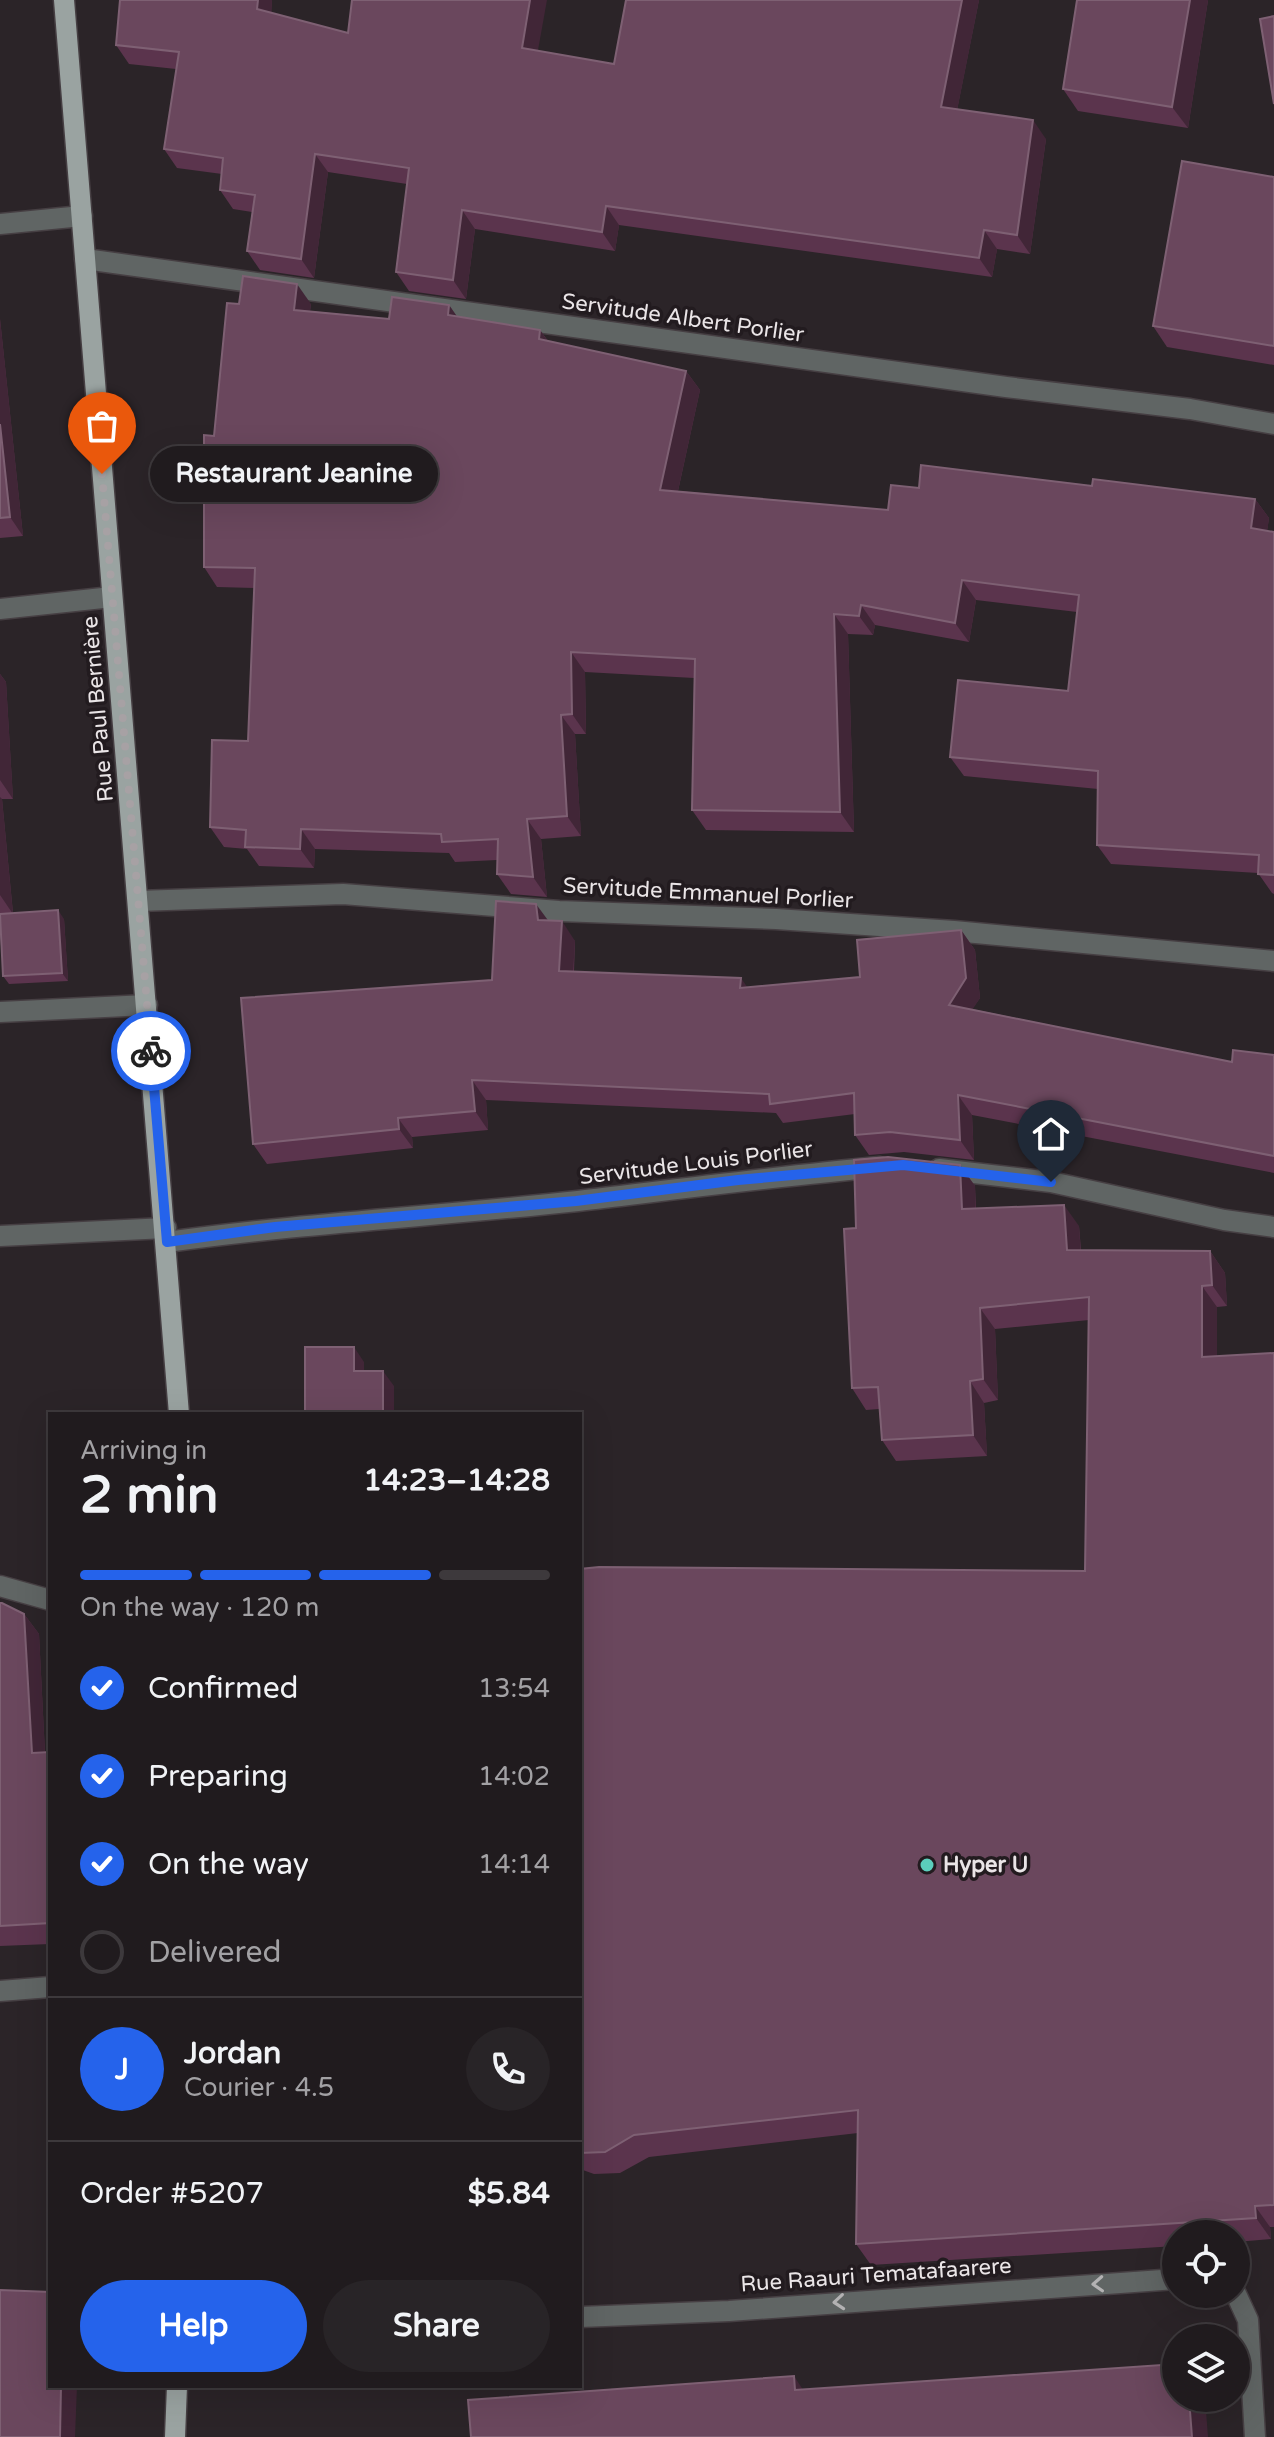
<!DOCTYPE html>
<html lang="en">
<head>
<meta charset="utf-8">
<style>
	:root { --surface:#201b1e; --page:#282427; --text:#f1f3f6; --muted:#a2a1a4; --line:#3d393c; --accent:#2563eb }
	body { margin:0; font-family:"Varela Round",sans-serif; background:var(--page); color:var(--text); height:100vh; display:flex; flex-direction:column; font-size:30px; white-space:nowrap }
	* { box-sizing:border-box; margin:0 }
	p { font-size:26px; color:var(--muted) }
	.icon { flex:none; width:44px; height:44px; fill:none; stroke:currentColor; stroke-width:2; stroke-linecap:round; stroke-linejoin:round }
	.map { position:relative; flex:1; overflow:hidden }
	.drawer { position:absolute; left:48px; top:1412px; width:534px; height:976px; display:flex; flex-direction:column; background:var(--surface); border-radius:0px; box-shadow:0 8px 32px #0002,0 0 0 2px var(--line) }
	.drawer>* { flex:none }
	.tools { position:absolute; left:1162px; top:2220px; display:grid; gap:16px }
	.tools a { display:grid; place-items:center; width:88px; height:88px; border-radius:50%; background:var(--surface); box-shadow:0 8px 32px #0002,0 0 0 2px var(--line); font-size:40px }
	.pin { position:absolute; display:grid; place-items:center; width:68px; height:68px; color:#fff; margin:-82px -34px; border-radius:50% 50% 50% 0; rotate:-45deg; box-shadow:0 0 8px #0007 }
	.pin .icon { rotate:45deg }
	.courier { position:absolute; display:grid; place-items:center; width:80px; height:80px; margin:-40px; border:6px solid #2563eb; border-radius:50%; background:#fff; color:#222; box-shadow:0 2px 10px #0007 }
	.bubble { position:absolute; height:56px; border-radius:28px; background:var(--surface); box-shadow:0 8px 32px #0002,0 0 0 2px var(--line); font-size:26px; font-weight:700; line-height:56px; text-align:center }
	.summary em { font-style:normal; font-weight:700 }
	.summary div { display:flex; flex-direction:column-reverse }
	.summary { display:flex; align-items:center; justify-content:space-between; height:136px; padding:0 32px }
	h1 { font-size:52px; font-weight:700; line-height:60px }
	.bar { display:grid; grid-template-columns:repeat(4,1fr); gap:12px 8px; align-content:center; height:96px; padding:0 32px }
	.bar i { height:10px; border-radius:6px; background:var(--line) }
	.bar .active { background:var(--accent) }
	.bar p { grid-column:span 4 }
	.line { display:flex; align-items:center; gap:20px; padding:0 32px; border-top:2px solid var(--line) }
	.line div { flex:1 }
	.round { display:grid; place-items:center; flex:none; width:84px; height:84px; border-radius:42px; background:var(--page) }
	ol { padding:0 32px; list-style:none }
	li { display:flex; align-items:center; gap:24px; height:88px }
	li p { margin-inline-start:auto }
	li .icon { padding:8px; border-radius:50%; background:var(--accent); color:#fff; stroke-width:4 }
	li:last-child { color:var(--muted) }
	li i { width:44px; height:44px; border:4px solid var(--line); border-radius:50% }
	.button { display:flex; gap:16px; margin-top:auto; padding:16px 32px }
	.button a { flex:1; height:92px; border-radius:48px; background:var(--accent); color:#fff; font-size:32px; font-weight:700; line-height:92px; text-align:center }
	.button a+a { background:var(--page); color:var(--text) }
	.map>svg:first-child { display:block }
</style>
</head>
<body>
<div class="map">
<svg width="1274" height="2437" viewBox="0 0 1274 2437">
	<rect width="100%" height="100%" fill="#2b2428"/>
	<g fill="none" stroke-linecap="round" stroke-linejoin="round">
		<g stroke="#463f43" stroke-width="23">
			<g id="minor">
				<path d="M0,224L82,216"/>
				<path d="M85,259L1006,387L1190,409L1274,424"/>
				<path d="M0,609L112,597"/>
				<path d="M138,901L343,894L559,911L776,919L954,931L1274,961"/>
				<path d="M0,1012L147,1005"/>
				<path d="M939,1169L1051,1182L1224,1220L1274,1227"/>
				<path d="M0,1236L166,1228"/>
				<path d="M167,1242C304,1223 441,1216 578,1201C679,1189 779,1176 880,1167"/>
				<path d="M0,1586L50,1600"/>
				<path d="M0,1991L50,1987"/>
				<path d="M1236,2294L1248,2320L1255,2437"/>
				<path d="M580,2317L729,2311L1176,2279"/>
			</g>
		</g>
		<g stroke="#463f43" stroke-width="23">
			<g id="major">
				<path d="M64,0L179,1414"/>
				<path d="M175,2437L177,2386"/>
			</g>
		</g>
		<use href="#minor" stroke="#606564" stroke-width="20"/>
		<use href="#major" stroke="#9aa3a1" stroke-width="20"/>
	</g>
	<g fill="#5b344d">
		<path d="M272,0L271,13L348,33L538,51L614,64L626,0H979L957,110L1046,139L1030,254L997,249L992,277L619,225L615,251L475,229L466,299L409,291L396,272L407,184L328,172L314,278L260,270L247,251L252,212L233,209L220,190L222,174L177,168L164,149L176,69L129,64L116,45Z"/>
		<path d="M1208,0L1188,128L1078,111L1063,89Z"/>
		<path d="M1274,177V365L1167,347L1153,326Z"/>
		<path d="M239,304H311L310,311L389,319L449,305L457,317L540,330L548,341L686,371L700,390L678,491L888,510L919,488L1092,486L1255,499L1269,518L1267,531L1274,532V894L1272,893L1258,873L1111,864L1097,845L1098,789L964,776L950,757L1068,691L1077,612L976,600L969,642L875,625L873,635L848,634L854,832L706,830L692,810L694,678L585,672L586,734H575L581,836L541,839L547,897L511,894L497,874V860L455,862L449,853L315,849L314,868L259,866L247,849L224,847L210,827L248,741L254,588L217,587L204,567L214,436Z"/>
		<path d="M0,319L23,536L0,538Z"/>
		<path d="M0,674L6,682L13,799H2L13,913L64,919L68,981L9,984L3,976L0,931Z"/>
		<path d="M547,920L575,941L574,971L748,988L860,977L961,930L975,950L980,998L972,1009L1232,1062L1274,1055V1173L972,1115L974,1160L904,1152L869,1155L855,1135V1114L783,1123L776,1113L486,1100L488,1130L412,1137L413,1148L267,1164L253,1144L492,980Z"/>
		<path d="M960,1165L975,1186L976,1209L1079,1226L1081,1250L1210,1251L1225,1273L1227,1306L1217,1307V1356L1274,1353V2227H1270L1271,2239L1236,2242V2234H1176V2246L871,2265L856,2244L858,2133L649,2157L620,2173L594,2174L580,2169V1569L1085,1571L1089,1320L995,1329L998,1400L984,1403L987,1456L896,1461L882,1440L879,1409L866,1410L852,1388L856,1228Z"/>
		<path d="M0,1603L24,1614L39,1634L45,1753L50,1752V1944L0,1946Z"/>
	</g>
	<g fill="#412637">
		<path d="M258,0H272L271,28L257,9Z"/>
		<path d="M530,0H547L535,67L522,48Z"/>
		<path d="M962,0H979L954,126L941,107Z"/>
		<path d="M1190,0H1208L1188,128L1172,107Z"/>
		<path d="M1033,120L1046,139L1030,254L1017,235Z"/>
		<path d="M315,154L328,172L314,278L301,259Z"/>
		<path d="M606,206L619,225L615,251L602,232Z"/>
		<path d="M462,210L475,229L466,299L453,280Z"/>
		<path d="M984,230L997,249L992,277L979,258Z"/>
		<path d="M297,284L311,304L308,329L294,310Z"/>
		<path d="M449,305L463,325L448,315Z"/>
		<path d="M0,319L23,536L10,517L0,424Z"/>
		<path d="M540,330L554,350L539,339Z"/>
		<path d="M686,371L700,390L674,509L660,490Z"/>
		<path d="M1255,499L1269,518L1265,548L1251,528Z"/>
		<path d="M962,580L976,600L969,642L955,623Z"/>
		<path d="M861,605L875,625L873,635L859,616Z"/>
		<path d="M834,614L848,634L854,832L840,812Z"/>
		<path d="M571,652L585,672L586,734L572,714Z"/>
		<path d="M0,674L6,682L13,799L0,780Z"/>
		<path d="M561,715L575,734L581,836L567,816Z"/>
		<path d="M0,797L2,799L13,914L0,895Z"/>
		<path d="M527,819L541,839L547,897L533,877Z"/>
		<path d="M301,829L315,849L314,868L300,849Z"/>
		<path d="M536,904L550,923L538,920Z"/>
		<path d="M58,910L64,919L68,981L62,973Z"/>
		<path d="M562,921L575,941L572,990L559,971Z"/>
		<path d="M961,930L975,950L980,998L963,1024L949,1005Z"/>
		<path d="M741,978L754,997L740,988Z"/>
		<path d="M472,1080L486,1100L488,1130L475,1111Z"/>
		<path d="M958,1095L972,1115L974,1160L960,1140Z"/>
		<path d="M398,1118L412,1137L413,1148L399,1129Z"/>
		<path d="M960,1165L975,1186L976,1230L962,1209Z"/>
		<path d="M1064,1205L1079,1226L1082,1271L1067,1250Z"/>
		<path d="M1210,1251L1225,1273L1227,1306L1212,1285Z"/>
		<path d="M1202,1286L1217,1307V1378L1202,1357Z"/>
		<path d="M980,1308L995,1329L998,1400L983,1379Z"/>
		<path d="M354,1347L364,1362V1386L354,1371Z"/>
		<path d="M383,1371L394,1386V1414H383Z"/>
		<path d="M970,1381L984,1403L987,1456L973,1435Z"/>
		<path d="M24,1614L39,1634L46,1773L32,1753Z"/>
		<path d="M1255,2206L1270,2227L1271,2239L1256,2218Z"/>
		<path d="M794,2376L811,2402L795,2390Z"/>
		<path d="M61,2386H77L75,2437H60Z"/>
		<path d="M1189,2398H1205L1208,2437H1192Z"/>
	</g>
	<g fill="#6a475d" stroke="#7e6073" stroke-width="2">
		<path d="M120,0H258L257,9L348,33L352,0H530L522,48L614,64L626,0H962L941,107L1033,120L1017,235L984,230L979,258L606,206L602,232L462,210L453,280L396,272L409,168L315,154L301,259L247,251L255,195L220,190L223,158L164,149L179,52L116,45Z"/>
		<path d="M1077,0H1190L1172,107L1063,89Z"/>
		<path d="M1274,16V104L1260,19Z"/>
		<path d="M1182,161L1274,177V346L1153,326Z"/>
		<path d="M243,276L297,284L294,310L389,319L392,297L449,305L448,315L540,330L539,339L686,371L660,490L888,510L891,485L919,488L921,465L1092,486L1093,479L1255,499L1251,528L1274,532V875L1258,874L1259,855L1097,845L1098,771L950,757L958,680L1068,691L1079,595L962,580L955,623L861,605L859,616L834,614L840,812L692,810L695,659L571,652L572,714L561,715L567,816L527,819L533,877L497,874L498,839L442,842L441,834L301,829L300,849L245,847L246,830L210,827L212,740L248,741L255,568L204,567V435L214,436L227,303L239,304Z"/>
		<path d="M0,424L10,517L0,518Z"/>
		<path d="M496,901L536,904L538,920L562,921L559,971L741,978L740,988L860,977L857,940L961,930L966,978L949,1005L1232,1062L1233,1050L1274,1055V1156L958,1095L960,1140L890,1132L855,1135L854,1093L770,1104L769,1094L472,1080L475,1111L398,1118L399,1129L253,1144L241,998L492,980Z"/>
		<path d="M58,910L62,973L3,976L0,914Z"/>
		<path d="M888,1157L960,1165L962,1209L1064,1205L1067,1250L1210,1251L1212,1285L1202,1286V1357L1274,1353V2205L1255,2206L1256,2218L856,2244L858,2110L634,2135L605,2152L580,2153V1569L599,1567L1085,1571L1089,1297L980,1308L983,1379L970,1381L973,1435L882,1440L878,1387L852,1388L844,1229L856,1228L854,1160Z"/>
		<path d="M305,1347H354V1371H383V1414H305Z"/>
		<path d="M0,1603H2L24,1614L32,1753L50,1752V1923L0,1926Z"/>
		<path d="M0,2290L50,2292V2386H61L60,2437H0Z"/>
		<path d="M1176,2364V2398H1189L1192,2437H471L468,2400L794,2376L795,2390Z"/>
	</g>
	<defs><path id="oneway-chevron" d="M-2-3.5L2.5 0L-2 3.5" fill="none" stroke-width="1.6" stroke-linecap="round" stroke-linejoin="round" transform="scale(2)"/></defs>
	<g stroke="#b3b2b3">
		<use href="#oneway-chevron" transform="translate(1098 2284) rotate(177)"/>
		<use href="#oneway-chevron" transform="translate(839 2302) rotate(175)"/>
	</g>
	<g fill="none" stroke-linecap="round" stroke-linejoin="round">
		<path stroke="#a7a1a4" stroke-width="8" stroke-dasharray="0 14.4" d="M102,474L151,1051"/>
		<path stroke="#2563eb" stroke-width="10" d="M151,1051L167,1242L275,1227L576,1201L738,1180L903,1165L1051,1182"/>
	</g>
	<circle fill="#5bcebc" stroke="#221b1f" stroke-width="3" cx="927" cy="1865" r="8"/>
	<g text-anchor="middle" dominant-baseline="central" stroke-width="7" stroke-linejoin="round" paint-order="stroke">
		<g font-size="22" fill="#eae5e7" stroke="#221b1f">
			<text transform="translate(683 318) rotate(8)">Servitude Albert Porlier</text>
			<text transform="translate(98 709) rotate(-95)">Rue Paul Bernière</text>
			<text transform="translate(708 893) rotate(3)">Servitude Emmanuel Porlier</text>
			<text transform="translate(696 1163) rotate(-7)">Servitude Louis Porlier</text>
			<text transform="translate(876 2275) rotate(-4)">Rue Raauri Tematafaarere</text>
		</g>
		<g font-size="22" font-weight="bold" fill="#eae5e7" stroke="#221b1f" text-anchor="start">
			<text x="943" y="1865">Hyper U</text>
		</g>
	</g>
</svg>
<div class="tools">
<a><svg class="icon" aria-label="locate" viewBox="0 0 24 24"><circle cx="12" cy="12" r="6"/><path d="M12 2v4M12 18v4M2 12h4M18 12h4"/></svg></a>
<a><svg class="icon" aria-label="layers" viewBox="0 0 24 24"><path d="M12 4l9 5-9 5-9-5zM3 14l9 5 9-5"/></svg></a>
</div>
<div class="pin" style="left:102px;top:474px;background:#ea580c"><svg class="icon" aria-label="bag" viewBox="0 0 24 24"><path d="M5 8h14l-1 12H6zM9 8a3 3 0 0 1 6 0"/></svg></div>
<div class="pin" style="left:1051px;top:1182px;background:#1f2937"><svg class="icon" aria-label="home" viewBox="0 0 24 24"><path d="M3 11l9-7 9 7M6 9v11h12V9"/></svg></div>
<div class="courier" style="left:151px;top:1051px"><svg class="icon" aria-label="bike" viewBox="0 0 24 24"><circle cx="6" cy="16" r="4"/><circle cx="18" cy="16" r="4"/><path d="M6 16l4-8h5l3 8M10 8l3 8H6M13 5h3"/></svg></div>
<div class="bubble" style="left:150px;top:446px;width:288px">Restaurant Jeanine</div>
<section class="drawer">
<div class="summary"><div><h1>2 min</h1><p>Arriving in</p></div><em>14:23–14:28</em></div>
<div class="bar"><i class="active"></i><i class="active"></i><i class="active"></i><i></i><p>On the way · 120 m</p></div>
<ol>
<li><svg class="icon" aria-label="check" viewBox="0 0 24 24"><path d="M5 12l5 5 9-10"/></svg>Confirmed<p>13:54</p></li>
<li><svg class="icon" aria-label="check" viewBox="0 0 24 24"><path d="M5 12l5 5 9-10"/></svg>Preparing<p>14:02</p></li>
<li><svg class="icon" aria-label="check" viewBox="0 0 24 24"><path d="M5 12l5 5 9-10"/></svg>On the way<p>14:14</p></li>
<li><i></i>Delivered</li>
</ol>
<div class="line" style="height:144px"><b class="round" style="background:var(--accent);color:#fff">J</b><div><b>Jordan</b><p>Courier · 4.5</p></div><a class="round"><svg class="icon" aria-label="phone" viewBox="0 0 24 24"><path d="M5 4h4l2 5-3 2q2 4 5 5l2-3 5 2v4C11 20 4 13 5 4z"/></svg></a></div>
<div class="line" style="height:104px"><div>Order #5207</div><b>$5.84</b></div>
<div class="button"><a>Help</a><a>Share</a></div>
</section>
</div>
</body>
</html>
